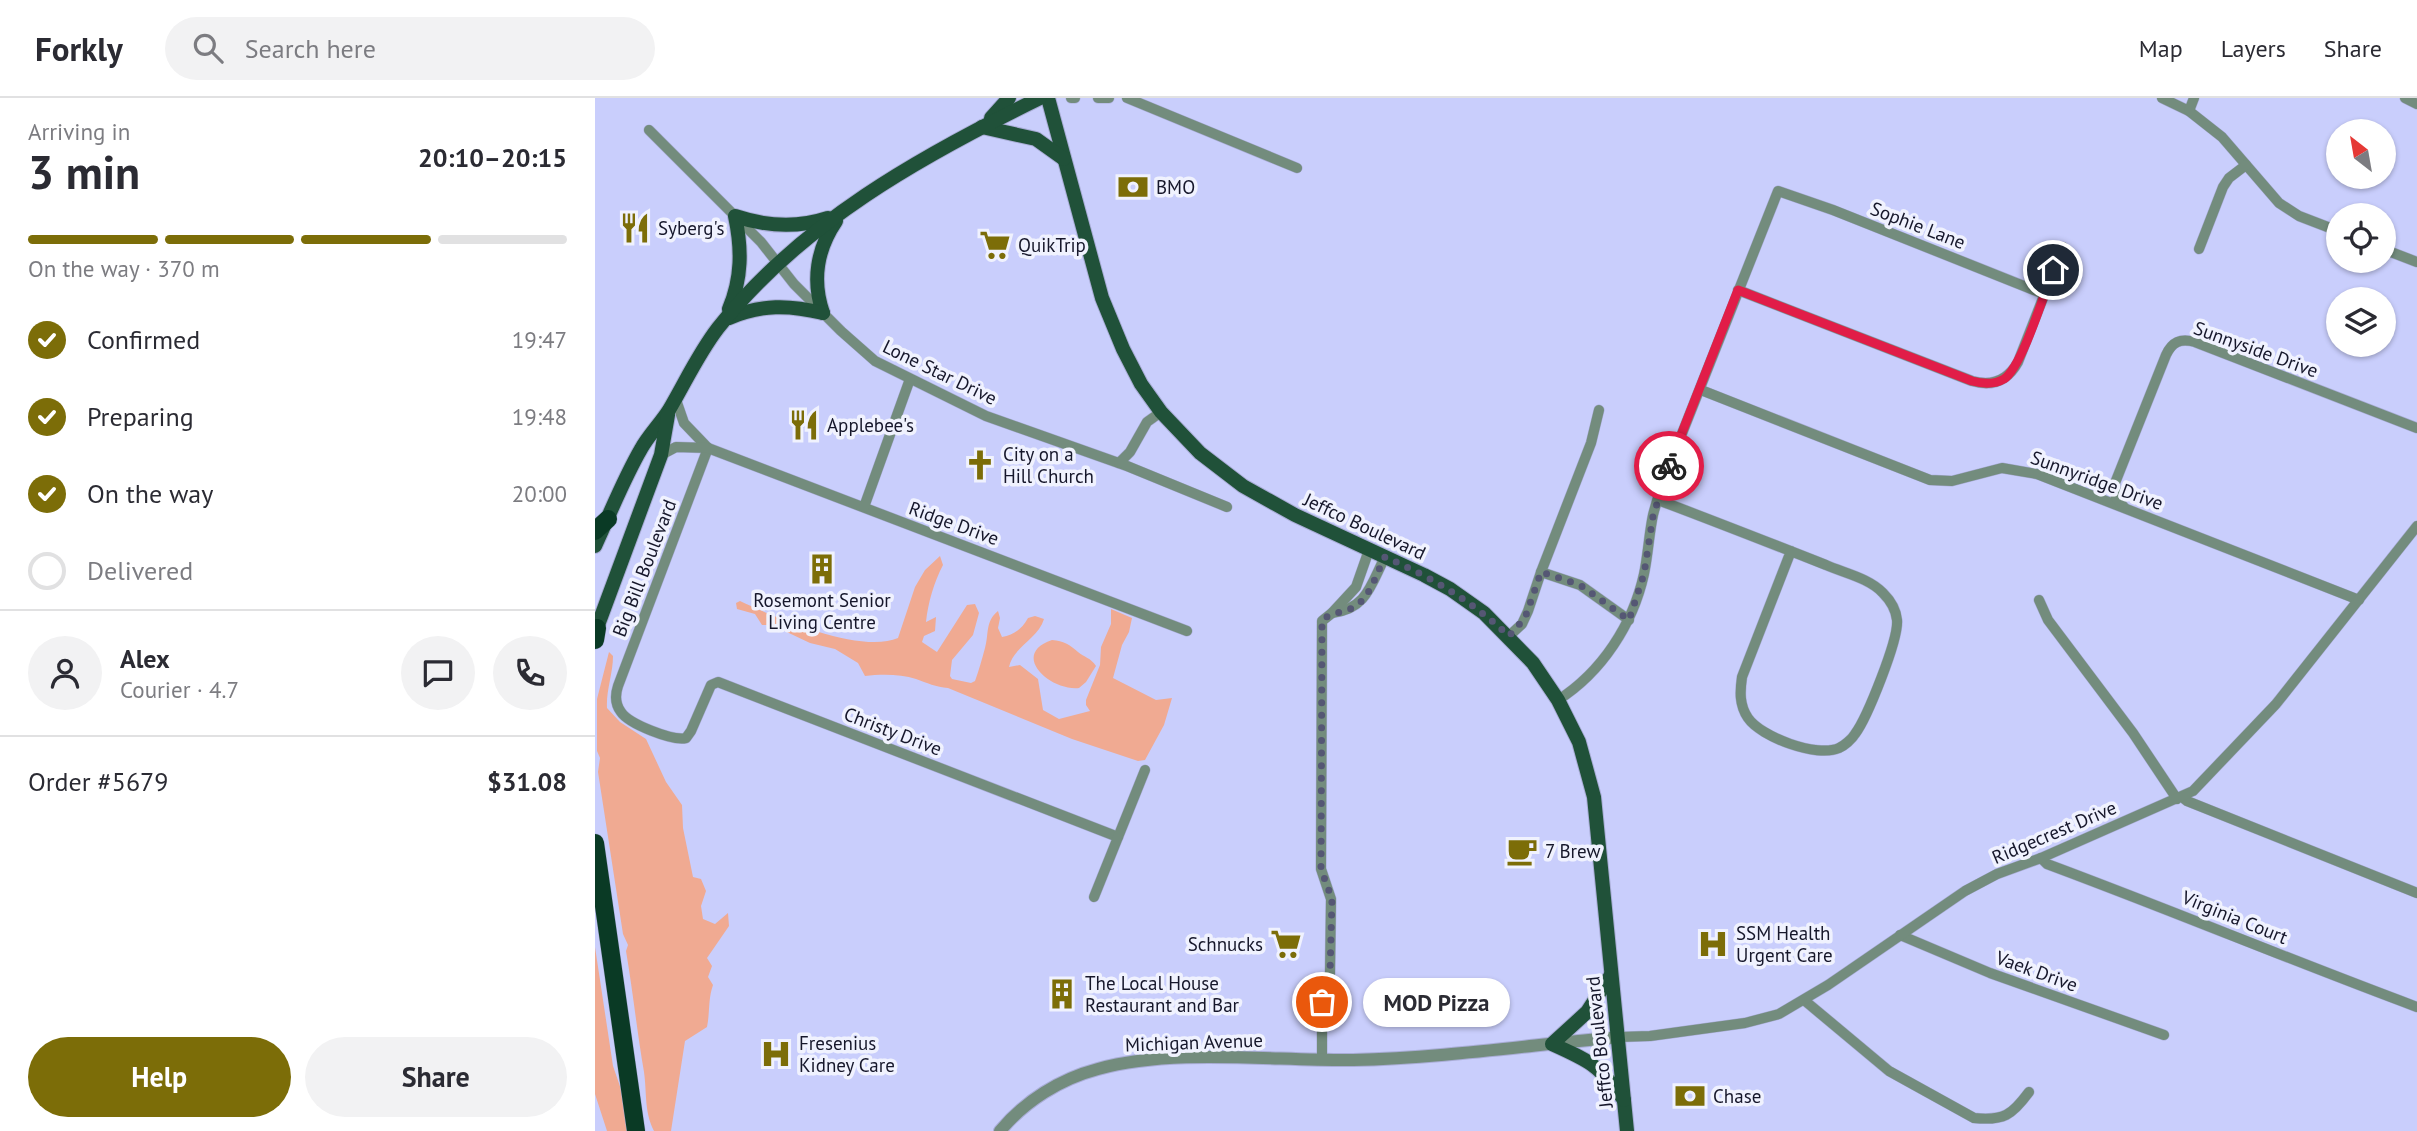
<!DOCTYPE html>
<html lang="en">
<head>
<meta charset="utf-8">
<style>
	:root { --surface:#fff; --page:#f2f2f3; --text:#2b2b33; --muted:#7c7c81; --line:#e1e1e2; --accent:#7c6d08 }
	body { margin:0; font-family:"PT Sans",sans-serif; background:var(--page); color:var(--text); height:100vh; display:flex; flex-direction:column; font-size:26px; white-space:nowrap }
	* { box-sizing:border-box; margin:0 }
	p { font-size:23px; color:var(--muted) }
	.icon { flex:none; width:38px; height:38px; fill:none; stroke:currentColor; stroke-width:2; stroke-linecap:round; stroke-linejoin:round }
	.map { position:relative; flex:1; overflow:hidden }
	.details { display:flex; flex-direction:column; background:var(--surface); width:595px }
	.details>* { flex:none }
	.needle { width:46px; rotate:329deg }
	.controls { position:absolute; left:1731px; top:21px; display:grid; gap:14px }
	.controls a { display:grid; place-items:center; width:70px; height:70px; border-radius:50%; background:var(--surface); box-shadow:0 2px 5px #0004; font-size:35px }
	.pin { position:absolute; display:grid; place-items:center; width:60px; height:60px; color:#fff; margin:-30px; border:4px solid #fff; border-radius:50%; box-shadow:0 2px 7px #0007 }
	.courier { position:absolute; display:grid; place-items:center; width:70px; height:70px; margin:-35px; border:5px solid #e11d48; border-radius:50%; background:#fff; color:#222; box-shadow:0 2px 9px #0007 }
	.bubble { position:absolute; height:49px; border-radius:24px; background:var(--surface); box-shadow:0 2px 5px #0004; font-size:23px; font-weight:700; line-height:49px; text-align:center }
	.head em { font-style:normal; font-weight:700 }
	.head div { display:flex; flex-direction:column-reverse }
	.head { display:flex; align-items:center; justify-content:space-between; height:119px; padding:0 28px }
	h1 { font-size:46px; font-weight:700; line-height:52px }
	.bar { display:grid; grid-template-columns:repeat(4,1fr); gap:10px 7px; align-content:center; height:84px; padding:0 28px }
	.bar i { height:9px; border-radius:5px; background:var(--line) }
	.bar .selected { background:var(--accent) }
	.bar p { grid-column:span 4 }
	.line { display:flex; align-items:center; gap:18px; padding:0 28px; border-top:2px solid var(--line) }
	.line div { flex:1 }
	.round { display:grid; place-items:center; flex:none; width:74px; height:74px; border-radius:37px; background:var(--page) }
	ol { padding:0 28px; list-style:none }
	li { display:flex; align-items:center; gap:21px; height:77px }
	li p { margin-inline-start:auto }
	li .icon { padding:7px; border-radius:50%; background:var(--accent); color:#fff; stroke-width:4 }
	li:last-child { color:var(--muted) }
	li i { width:38px; height:38px; border:4px solid var(--line); border-radius:50% }
	.primary-button { display:flex; gap:14px; margin-top:auto; padding:14px 28px }
	.primary-button a { flex:1; height:80px; border-radius:42px; background:var(--accent); color:#fff; font-size:28px; font-weight:700; line-height:80px; text-align:center }
	.primary-button a+a { background:var(--page); color:var(--text) }
	header { display:flex; align-items:center; gap:42px; box-sizing:border-box; height:98px; padding:0 35px; background:var(--surface); border-bottom:2px solid var(--line) }
	header strong { font-size:33px }
	nav { display:flex; gap:38px; margin-inline-start:auto; font-size:24px }
	.search { width:490px; height:63px; background:var(--page); display:flex; align-items:center; gap:18px; box-sizing:border-box; padding:0 24px; border-radius:38px; color:var(--muted); font-size:26px }
	main { display:flex; flex:1; min-height:0 }
	.map>svg:first-child { display:block }
</style>
</head>
<body>
<header>
<strong>Forkly</strong>
<div class="search"><svg class="icon" aria-label="search" viewBox="0 0 24 24"><circle cx="10" cy="10" r="6"/><path d="M15 15l6 6"/></svg>Search here</div>
<nav><a>Map</a><a>Layers</a><a>Share</a></nav>
</header>
<main>
<section class="details">
<div class="head"><div><h1>3 min</h1><p>Arriving in</p></div><em>20:10–20:15</em></div>
<div class="bar"><i class="selected"></i><i class="selected"></i><i class="selected"></i><i></i><p>On the way · 370 m</p></div>
<ol>
<li><svg class="icon" aria-label="check" viewBox="0 0 24 24"><path d="M5 12l5 5 9-10"/></svg>Confirmed<p>19:47</p></li>
<li><svg class="icon" aria-label="check" viewBox="0 0 24 24"><path d="M5 12l5 5 9-10"/></svg>Preparing<p>19:48</p></li>
<li><svg class="icon" aria-label="check" viewBox="0 0 24 24"><path d="M5 12l5 5 9-10"/></svg>On the way<p>20:00</p></li>
<li><i></i>Delivered</li>
</ol>
<div class="line" style="height:126px"><a class="round"><svg class="icon" aria-label="person" viewBox="0 0 24 24"><circle cx="12" cy="8" r="4"/><path d="M4 21q1-7 8-7t8 7"/></svg></a><div><b>Alex</b><p>Courier · 4.7</p></div><a class="round"><svg class="icon" aria-label="chat" viewBox="0 0 24 24"><path d="M4 5h16v11H9l-5 4z"/></svg></a><a class="round"><svg class="icon" aria-label="phone" viewBox="0 0 24 24"><path d="M5 4h4l2 5-3 2q2 4 5 5l2-3 5 2v4C11 20 4 13 5 4z"/></svg></a></div>
<div class="line" style="height:91px"><div>Order #5679</div><b>$31.08</b></div>
<div class="primary-button"><a>Help</a><a>Share</a></div>
</section>
<div class="map">
<svg width="1822" height="1033" viewBox="0 0 1822 1033">
	<rect width="100%" height="100%" fill="#c9cefc"/>
	<g fill="#f0aa92">
		<path d="M345,458L348,467C339,484 333,505 331,524L341,519L340,533L329,538L327,544L342,554L372,507L380,506L384,515L378,537L357,562L355,578L357,581L376,585L380,583C384,572 387,561 390,550C394,537 390,523 403,513L405,520L403,530L407,539C419,537 427,531 433,520L440,518L449,521C443,541 418,549 414,569L425,567L443,581L448,612L464,621L495,613L491,607V602L505,567L506,549L516,526V511L537,520L534,534L527,547L518,580L561,602L577,600L569,627L550,662L543,663L477,641L353,590C341,589 332,585 321,581C306,576 286,576 270,578L263,565L240,551L215,545L177,527H167L160,516L142,511L141,505L145,503C181,520 266,556 303,540L320,489L330,472Z"/>
		<path d="M457,542C469,543 474,546 483,554C489,559 496,560 501,568L491,584L484,590C454,593 415,556 457,542Z"/>
		<path d="M14,554L18,558C18,576 11,592 12,610L25,624L51,641L71,684L87,707L88,730L98,779L106,781L111,793L106,808L108,821L120,826L133,815L134,828L112,860L117,868L113,879L118,887C113,901 115,914 112,929L90,943L76,1033H59C49,1013 52,995 49,974C42,934 38,894 31,853L33,847L28,836L3,674L5,660L2,653V601Z"/>
		<path d="M0,849L18,968L28,997L33,1033H12L0,996Z"/>
	</g>
	<g fill="none" stroke-linecap="round" stroke-linejoin="round">
		<g stroke="#a9add6" stroke-width="11">
			<g id="minor">
				<path d="M476,0H480"/>
				<path d="M503,0H514"/>
				<path d="M532,0L702,70"/>
				<path d="M1567,0L1594,13L1627,39L1684,105L1704,118L1743,133"/>
				<path d="M1810,0L1822,6"/>
				<path d="M1594,13L1599,0"/>
				<path d="M54,32L166,144L199,186L246,233L280,263L391,318L532,368L632,409"/>
				<path d="M1604,151L1628,89L1634,80L1651,67"/>
				<path d="M1788,151L1822,164"/>
				<path d="M1143,192L1377,283C1398,289 1413,282 1423,264L1468,149"/>
				<path d="M1106,292L1335,382L1357,383L1407,370L1442,376L1764,502"/>
				<path d="M80,299L89,325L113,350"/>
				<path d="M113,350L23,588C20,597 20,606 26,614C34,626 77,643 91,640L96,633L116,587L123,584L523,739"/>
				<path d="M66,357L81,349L113,350L592,533"/>
				<path d="M524,365L535,354L552,324L566,314"/>
				<path d="M1063,402C1119,423 1175,445 1231,467C1249,475 1274,480 1288,495C1295,502 1301,512 1302,522C1304,541 1272,620 1260,636C1257,641 1249,648 1244,650C1222,660 1166,639 1153,620C1144,607 1145,593 1147,579L1196,453"/>
				<path d="M269,409L315,281"/>
				<path d="M1529,409L1521,400L1520,385L1571,257C1577,244 1585,240 1600,244L1822,330"/>
				<path d="M946,474L985,487L1034,522"/>
				<path d="M1444,502L1453,522L1538,635L1582,701"/>
				<path d="M737,515C772,511 776,486 790,459"/>
				<path d="M914,538L927,526L933,513L946,474L996,345L1004,312"/>
				<path d="M963,602C1007,574 1038,526 1049,476C1053,457 1054,436 1058,417C1061,405 1065,393 1069,381L1183,93L1238,112L1449,196"/>
				<path d="M1587,699L1592,703L1822,795"/>
				<path d="M1446,760L1452,766C1576,812 1698,863 1822,909"/>
				<path d="M499,799L550,672"/>
				<path d="M1305,837L1395,875L1569,937"/>
				<path d="M1209,902L1294,973L1379,1020C1409,1023 1417,1017 1434,994"/>
				<path d="M1024,939L1055,938L1150,925L1184,916L1233,887L1370,793L1402,776L1446,760L1598,693L1681,606L1822,428"/>
				<path d="M727,962V904L735,875L736,801L726,771L727,523L737,515L761,489L774,452"/>
			</g>
		</g>
		<g stroke="#a9add6" stroke-width="14">
			<path id="tertiary" d="M405,1033C430,1003 465,981 503,971C579,950 678,963 758,962C847,960 935,947 1024,939"/>
		</g>
		<g stroke="#a9add6" stroke-width="16">
			<g id="primary">
				<path d="M453,0L507,200L528,251L546,286L566,314L605,355L648,388L700,417L829,477L855,491L889,515L938,565L963,602L984,644L999,699L1032,1033"/>
				<path d="M396,20L414,0"/>
				<path d="M387,29L441,41L469,61"/>
				<path d="M134,211C147,180 147,151 140,118C170,128 203,130 233,120"/>
				<path d="M228,215C217,183 222,151 241,123"/>
				<path d="M134,220C166,206 195,207 228,215"/>
				<path d="M0,448C15,416 28,382 46,351C53,338 65,326 74,312C90,285 103,256 123,230C206,125 326,58 445,0"/>
				<path d="M0,535L66,357L73,317"/>
				<path d="M1016,877L992,914L957,946C995,963 1004,967 1029,1002"/>
			</g>
		</g>
		<g stroke="#a9add6" stroke-width="19">
			<g id="motorway">
				<path d="M0,433L13,421"/>
				<path d="M0,542L2,530"/>
				<path d="M0,745L41,1033"/>
			</g>
		</g>
		<use href="#minor" stroke="#738c7d" stroke-width="10"/>
		<use href="#tertiary" stroke="#738c7d" stroke-width="12"/>
		<use href="#primary" stroke="#205139" stroke-width="14"/>
		<use href="#motorway" stroke="#0a3a25" stroke-width="18"/>
	</g>
	<g fill="none" stroke-linecap="round" stroke-linejoin="round">
		<path stroke="#555774" stroke-width="7" stroke-dasharray="0 12.6" d="M727,904L735,875L737,801L726,771L727,523C736,513 746,516 757,510C775,502 781,475 790,459C838,480 875,502 914,538L930,520L946,474L985,487L1034,522L1049,476L1058,418L1074,368"/>
		<path stroke="#e11d48" stroke-width="9" d="M1074,368L1143,192L1377,283C1388,286 1399,287 1409,281C1427,269 1449,196 1458,172"/>
	</g>
	<defs>
		<g id="bank-bare" transform="scale(2.415)"><path d="M-6-4H6V4H-6ZM0-2.3a2.3 2.3 0 1 0 0 4.6a2.3 2.3 0 1 0 0-4.6Z" fill="#7c6d08" stroke="#f0f2fe" stroke-width="2.5" paint-order="stroke"/></g>
		<g id="restaurant-bare" transform="scale(2.415)"><path d="M-5-6h1v4h1v-4h1v4h1v-4h1v5L-1.5 .5V6h-2V.5L-5-1ZM5-6V6H3V1.5H1.5Q1.5-4 5-6Z" fill="#7c6d08" stroke="#f0f2fe" stroke-width="2.5" paint-order="stroke"/></g>
		<g id="supermarket-bare" transform="scale(2.415)"><path d="M-6-5.5h2.5l.6 2H6L4.5 2H-2.5L-4.4-4H-6ZM-1.5 3.2a1.3 1.3 0 1 0 .1 0ZM3 3.2a1.3 1.3 0 1 0 .1 0Z" fill="#7c6d08" stroke="#f0f2fe" stroke-width="2.5" paint-order="stroke"/></g>
		<g id="church-bare" transform="scale(2.415)"><path d="M-1.2-6h2.4v3.5h3.3v2.4h-3.3V6h-2.4V-.1h-3.3v-2.4h3.3Z" fill="#7c6d08" stroke="#f0f2fe" stroke-width="2.5" paint-order="stroke"/></g>
		<g id="building-bare" transform="scale(2.415)"><path d="M-4-6H4V6H1V3H-1V6H-4ZM-2.5-4.3h1.7v1.8h-1.7ZM.8-4.3h1.7v1.8H.8ZM-2.5-1h1.7V.8h-1.7ZM.8-1h1.7V.8H.8Z" fill="#7c6d08" stroke="#f0f2fe" stroke-width="2.5" paint-order="stroke"/></g>
		<g id="cafe-bare" transform="scale(2.415)"><path d="M-5.5-4.5H6V0H3Q3 3.5 0 3.5H-2.5Q-5.5 3.5-5.5 0ZM3-3.2v2h1.7v-2ZM-6 4.5H4V6H-6Z" fill="#7c6d08" stroke="#f0f2fe" stroke-width="2.5" paint-order="stroke"/></g>
		<g id="hospital-bare" transform="scale(2.415)"><path d="M-5-5h3v3.5h4V-5h3V5h-3V1.5h-4V5h-3Z" fill="#7c6d08" stroke="#f0f2fe" stroke-width="2.5" paint-order="stroke"/></g>
	</defs>
	<g fill-rule="evenodd">
		<use href="#bank-bare" x="538" y="89"/>
		<use href="#restaurant-bare" x="40" y="130"/>
		<use href="#supermarket-bare" x="400" y="147"/>
		<use href="#restaurant-bare" x="209" y="327"/>
		<use href="#church-bare" x="385" y="367"/>
		<use href="#building-bare" x="227" y="471"/>
		<use href="#cafe-bare" x="927" y="753"/>
		<use href="#supermarket-bare" x="691" y="846"/>
		<use href="#hospital-bare" x="1118" y="846"/>
		<use href="#building-bare" x="467" y="896"/>
		<use href="#hospital-bare" x="181" y="956"/>
		<use href="#bank-bare" x="1095" y="998"/>
	</g>
	<g text-anchor="middle" dominant-baseline="central" stroke-width="7" stroke-linejoin="round" paint-order="stroke">
		<g font-size="19" fill="#16172b" stroke="#f0f2fe" text-anchor="start">
			<text x="561" y="89">BMO</text>
			<text x="63" y="130">Syberg's</text>
			<text x="423" y="147">QuikTrip</text>
			<text x="232" y="327">Applebee's</text>
			<text x="408" y="356">City on a<tspan x="408" dy="22">Hill Church</tspan></text>
			<text x="227" y="502" text-anchor="middle">Rosemont Senior<tspan x="227" dy="22">Living Centre</tspan></text>
			<text x="950" y="753">7 Brew</text>
			<text x="1141" y="835">SSM Health<tspan x="1141" dy="22">Urgent Care</tspan></text>
			<text x="668" y="846" text-anchor="end">Schnucks</text>
			<text x="490" y="885">The Local House<tspan x="490" dy="22">Restaurant and Bar</tspan></text>
			<text x="204" y="945">Fresenius<tspan x="204" dy="22">Kidney Care</tspan></text>
			<text x="1118" y="998">Chase</text>
		</g>
		<g font-size="19" fill="#16172b" stroke="#f0f2fe">
			<text transform="translate(1323 127) rotate(21)">Sophie Lane</text>
			<text transform="translate(1661 251) rotate(20)">Sunnyside Drive</text>
			<text transform="translate(345 274) rotate(26)">Lone Star Drive</text>
			<text transform="translate(1502 382) rotate(20)">Sunnyridge Drive</text>
			<text transform="translate(359 425) rotate(20)">Ridge Drive</text>
			<text transform="translate(770 428) rotate(25)">Jeffco Boulevard</text>
			<text transform="translate(49 470) rotate(-69)">Big Bill Boulevard</text>
			<text transform="translate(298 633) rotate(21)">Christy Drive</text>
			<text transform="translate(1459 734) rotate(-23)">Ridgecrest Drive</text>
			<text transform="translate(1640 819) rotate(22)">Virginia Court</text>
			<text transform="translate(1442 873) rotate(20)">Vaek Drive</text>
			<text transform="translate(599 944) rotate(-2)">Michigan Avenue</text>
			<text transform="translate(1004 944) rotate(-96)">Jeffco Boulevard</text>
		</g>
	</g>
</svg>
<div class="controls">
<a><svg class="needle" viewBox="-14 -14 28 28"><path d="M0-13l5 13h-10z" fill="#e53935"/><path d="M0 13l5-13h-10z" fill="#7c7c81"/></svg></a>
<a><svg class="icon" aria-label="locate" viewBox="0 0 24 24"><circle cx="12" cy="12" r="6"/><path d="M12 2v4M12 18v4M2 12h4M18 12h4"/></svg></a>
<a><svg class="icon" aria-label="layers" viewBox="0 0 24 24"><path d="M12 4l9 5-9 5-9-5zM3 14l9 5 9-5"/></svg></a>
</div>
<div class="pin" style="left:727px;top:904px;background:#ea580c"><svg class="icon" aria-label="bag" viewBox="0 0 24 24"><path d="M5 8h14l-1 12H6zM9 8a3 3 0 0 1 6 0"/></svg></div>
<div class="pin" style="left:1458px;top:172px;background:#1f2937"><svg class="icon" aria-label="home" viewBox="0 0 24 24"><path d="M3 11l9-7 9 7M6 9v11h12V9"/></svg></div>
<div class="courier" style="left:1074px;top:368px"><svg class="icon" aria-label="bike" viewBox="0 0 24 24"><circle cx="6" cy="16" r="4"/><circle cx="18" cy="16" r="4"/><path d="M6 16l4-8h5l3 8M10 8l3 8H6M13 5h3"/></svg></div>
<div class="bubble" style="left:768px;top:880px;width:147px">MOD Pizza</div>
</div>
</main>
</body>
</html>
